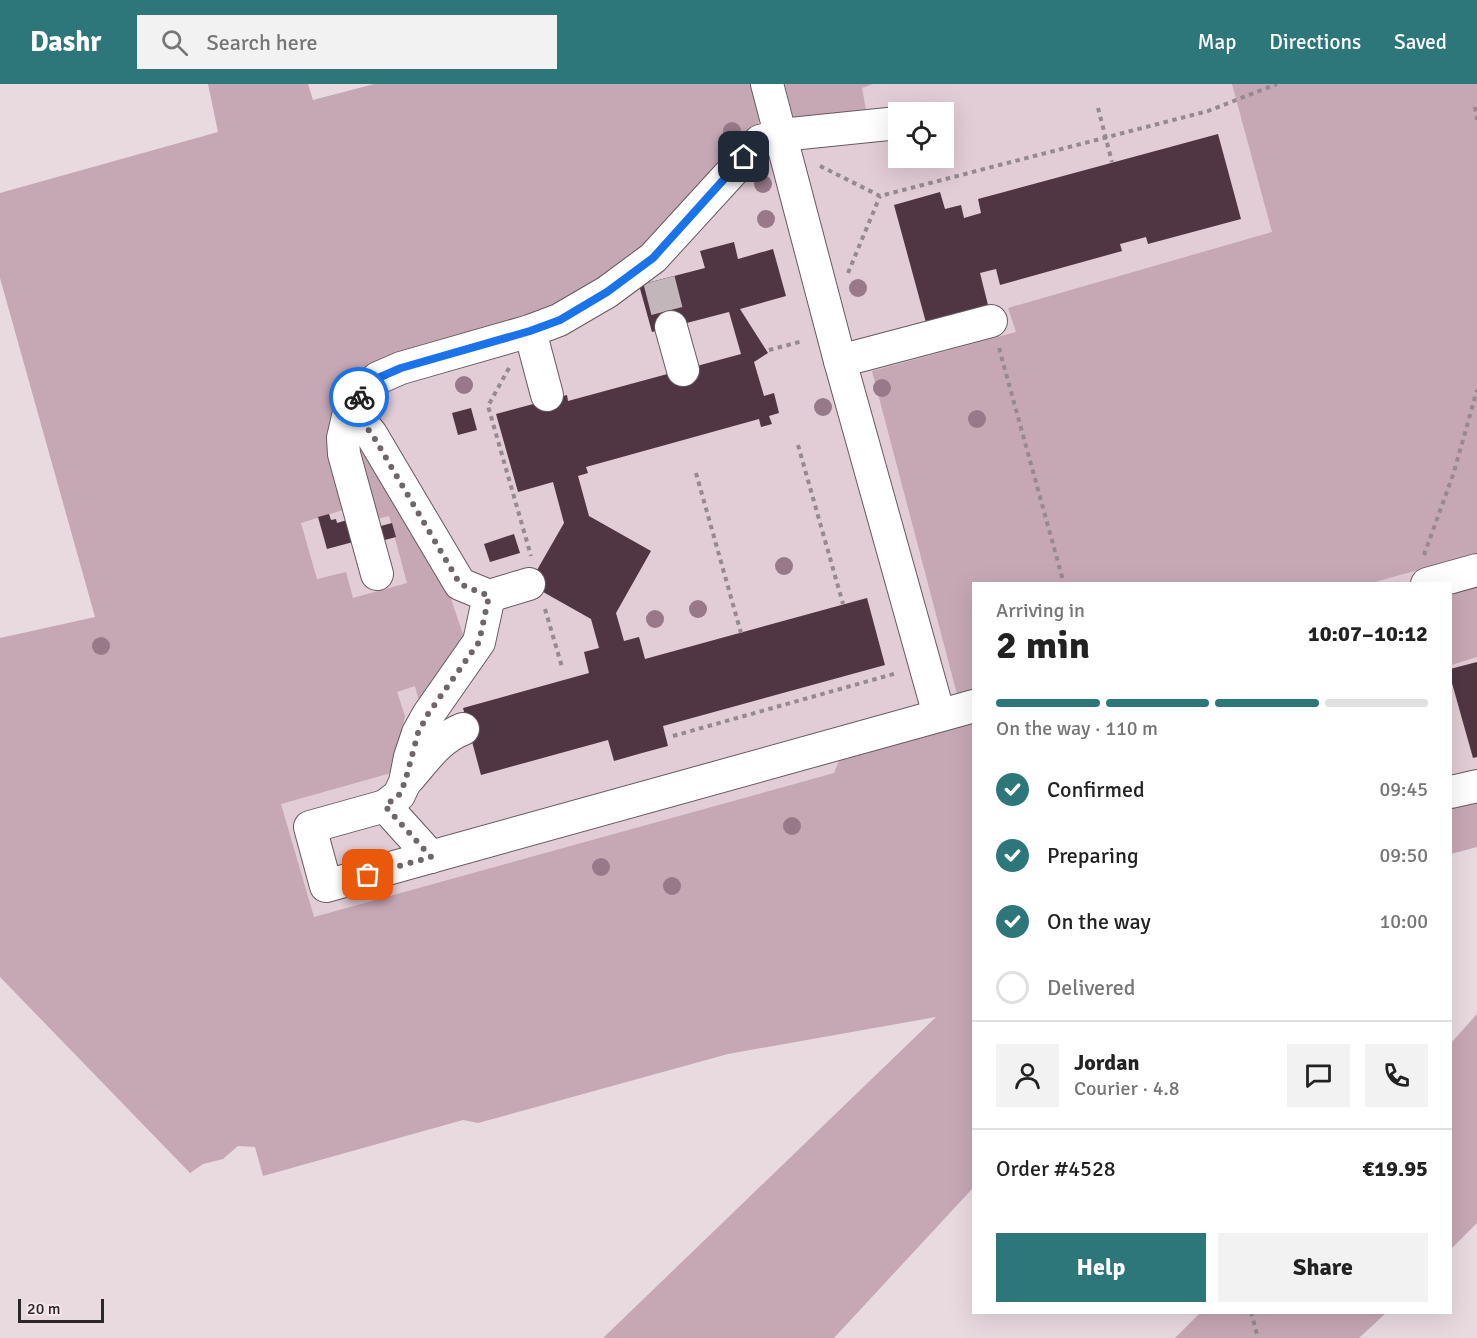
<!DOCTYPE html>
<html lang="en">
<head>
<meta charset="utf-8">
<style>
	:root { --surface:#fff; --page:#f2f2f2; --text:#222; --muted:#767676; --line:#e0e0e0; --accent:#2d777a }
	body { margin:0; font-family:Signika,sans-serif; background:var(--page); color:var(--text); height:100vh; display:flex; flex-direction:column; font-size:22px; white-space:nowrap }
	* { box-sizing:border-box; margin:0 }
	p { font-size:20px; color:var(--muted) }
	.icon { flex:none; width:33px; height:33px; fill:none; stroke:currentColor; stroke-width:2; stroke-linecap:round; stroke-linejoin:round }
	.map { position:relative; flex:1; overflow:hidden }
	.side { position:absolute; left:972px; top:498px; width:480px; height:732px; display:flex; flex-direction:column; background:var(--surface); border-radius:0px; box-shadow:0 6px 24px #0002 }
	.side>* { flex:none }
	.controls { position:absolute; left:888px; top:18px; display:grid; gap:12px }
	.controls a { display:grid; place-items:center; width:66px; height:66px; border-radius:0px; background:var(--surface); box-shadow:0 6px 24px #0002; font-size:30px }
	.scale { position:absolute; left:18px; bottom:15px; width:86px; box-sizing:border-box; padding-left:6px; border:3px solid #2c2729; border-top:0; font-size:16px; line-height:21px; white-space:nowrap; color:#2c2729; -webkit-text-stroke:4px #f6e7ed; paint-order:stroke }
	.pin { position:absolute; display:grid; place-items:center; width:51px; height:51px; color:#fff; margin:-26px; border-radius:12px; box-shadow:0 3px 9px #0006 }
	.courier { position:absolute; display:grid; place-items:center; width:60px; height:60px; margin:-30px; border:4px solid #1a73e8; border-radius:50%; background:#fff; color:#222; box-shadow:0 2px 8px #0007 }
	.head em { font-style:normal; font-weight:700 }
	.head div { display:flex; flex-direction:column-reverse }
	.head { display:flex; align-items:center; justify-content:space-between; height:102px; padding:0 24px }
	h1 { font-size:39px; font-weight:700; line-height:45px }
	.bar { display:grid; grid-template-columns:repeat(4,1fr); gap:9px 6px; align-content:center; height:72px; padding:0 24px }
	.bar i { height:8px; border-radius:4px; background:var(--line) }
	.bar .current { background:var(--accent) }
	.bar p { grid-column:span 4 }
	.line { display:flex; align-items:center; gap:15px; padding:0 24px; border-top:2px solid var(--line) }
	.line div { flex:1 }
	.round { display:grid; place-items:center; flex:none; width:63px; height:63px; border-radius:0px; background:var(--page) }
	ol { padding:0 24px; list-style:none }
	li { display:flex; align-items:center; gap:18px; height:66px }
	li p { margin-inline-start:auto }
	li .icon { padding:6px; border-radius:50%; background:var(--accent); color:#fff; stroke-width:4 }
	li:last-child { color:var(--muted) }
	li i { width:33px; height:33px; border:3px solid var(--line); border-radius:50% }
	.action { display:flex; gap:12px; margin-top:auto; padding:12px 24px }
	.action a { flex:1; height:69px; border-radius:0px; background:var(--accent); color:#fff; font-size:24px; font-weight:700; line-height:69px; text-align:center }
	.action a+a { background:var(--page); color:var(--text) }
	header { display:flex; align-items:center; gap:36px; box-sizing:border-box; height:84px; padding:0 30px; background:var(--accent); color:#fff }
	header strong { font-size:28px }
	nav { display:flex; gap:33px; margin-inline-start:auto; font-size:21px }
	.search { width:420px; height:54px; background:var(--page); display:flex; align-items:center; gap:15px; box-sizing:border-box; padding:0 21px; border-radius:0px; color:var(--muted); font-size:22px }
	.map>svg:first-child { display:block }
</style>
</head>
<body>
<header>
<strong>Dashr</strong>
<div class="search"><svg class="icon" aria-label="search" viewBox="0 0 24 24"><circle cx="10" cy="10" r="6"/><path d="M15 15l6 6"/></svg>Search here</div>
<nav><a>Map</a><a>Directions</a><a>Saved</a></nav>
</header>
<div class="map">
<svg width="1477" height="1254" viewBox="0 0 1477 1254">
	<rect width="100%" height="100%" fill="#e9dae0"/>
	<path fill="#e2ccd5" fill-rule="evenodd" d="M424,0H1477V754L1451,761L1450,500H974L973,894L265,1091L0,114ZM898,28H944V74H898Z"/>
	<g fill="#c6a8b5">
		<path d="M208,0H308L313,16L374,0H757L761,31L755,48L642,171L546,229L365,284L340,305L331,337L330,361L346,425L301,439L317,495L346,488L353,514L407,499L389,432L377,435L356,362L374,381L451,515L467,562L420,621L415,602L397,608L405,632L403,641L406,649L391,689L281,720L314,833L834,689L844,665L973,630V1104L834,1254H603L936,933L728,970L478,1039L463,1036L263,1092L255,1063L238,1062L223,1075L203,1080L190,1089L0,893V554L95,533L0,194V109L218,48Z"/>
		<path d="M785,0H873L862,4L867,31L794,37Z"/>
		<path d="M1232,0H1477V470L1371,499L974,500L973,609L958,614L872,287L1016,248L1008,224L1272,148Z"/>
		<path d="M1477,496V573L1451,581L1450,503Z"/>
		<path d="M1477,713V763L1451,770L1450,720Z"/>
		<path d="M1477,930V1139L1451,1165V959Z"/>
		<path d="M1200,1229V1228L1386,1229L1359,1254H1175Z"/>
	</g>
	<g fill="#503643">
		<path d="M1218,50L1241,135L1148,160L1146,153L1120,160L1122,167L1000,201L996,185L980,189L990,229L928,246L894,121L940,108L945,125L961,121L964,134L981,129L978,115Z"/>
		<path d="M734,158L738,175L773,165L786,212L740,225L768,269L754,278L764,312L774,309L779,329L769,332L772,340L761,343L759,335L586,383L588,389L578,392L589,432L651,467L616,529L624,557L639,553L645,575L867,514L885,581L663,642L668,662L642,669L614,677L608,656L481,691L463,624L589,589L584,568L599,564L591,535L529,500L564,439L553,398L518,408L496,330L567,311L568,317L741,270L729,228L652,248L639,201L705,184L700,167Z"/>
		<path d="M471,324L477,346L458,351L452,329Z"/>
		<path d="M329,430L331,436L336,435L337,439L347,436L353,458L327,465L318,433Z"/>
		<path d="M392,439L396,453L381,457L377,443Z"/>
		<path d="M514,450L520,469L490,478L484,460Z"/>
		<path d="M1477,578V673L1473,674L1450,592V585Z"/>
	</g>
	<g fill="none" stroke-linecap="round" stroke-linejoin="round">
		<path stroke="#c3b6bb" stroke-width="32" stroke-dasharray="32 16" stroke-linecap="butt" d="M659,196L671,243"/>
		<g stroke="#675a60" stroke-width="34">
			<g id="minor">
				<path d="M767,0L840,277L939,631"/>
				<path d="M671,243L683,286"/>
				<path d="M530,247L547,311"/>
				<path d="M840,277L991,237"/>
				<path d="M350,324L343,354L344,370L377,490"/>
				<path d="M1427,500L1477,486"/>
				<path d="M489,512L529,500"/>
				<path d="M408,695C424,677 439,654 463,645"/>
				<path d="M1450,707L1451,708L1477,702"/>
				<path d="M385,722L310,743L326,802L974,622"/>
				<path d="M431,773L385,722L399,711L405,698L410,673L418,649L428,631L479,558L489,512L460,500L371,350L350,324L361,310L378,294L401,284L530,247L559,236L607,208L653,174L760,57L781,51L898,39"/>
			</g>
		</g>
		<g stroke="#958a8f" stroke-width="4" stroke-dasharray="4.5 4.5" stroke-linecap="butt">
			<path d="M1475,23L1477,36"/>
			<path d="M1098,24L1112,78"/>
			<path d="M820,82L880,112L1208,27L1277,0"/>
			<path d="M848,189L880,112"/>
			<path d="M999,264L1064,500"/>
			<path d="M769,266L803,257"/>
			<path d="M509,284L488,322L531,472"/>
			<path d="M798,361L843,520"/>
			<path d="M696,389L741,549"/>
			<path d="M1424,471L1454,388L1477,306"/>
			<path d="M545,525L562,583"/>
			<path d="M673,652L897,589"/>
			<path d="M1251,1228L1258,1254"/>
		</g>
		<use href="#minor" stroke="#fff" stroke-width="32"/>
	</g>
	<g fill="#987989">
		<circle cx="732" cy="47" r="9"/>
		<circle cx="763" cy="100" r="9"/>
		<circle cx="766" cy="135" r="9"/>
		<circle cx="858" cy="204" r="9"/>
		<circle cx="464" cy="301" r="9"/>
		<circle cx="882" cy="304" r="9"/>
		<circle cx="823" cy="323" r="9"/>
		<circle cx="977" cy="335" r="9"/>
		<circle cx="784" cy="482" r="9"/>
		<circle cx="698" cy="525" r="9"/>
		<circle cx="655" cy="535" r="9"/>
		<circle cx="101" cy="562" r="9"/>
		<circle cx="792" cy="742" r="9"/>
		<circle cx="601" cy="783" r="9"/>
		<circle cx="672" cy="802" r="9"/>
	</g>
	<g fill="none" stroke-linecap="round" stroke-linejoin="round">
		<path stroke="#6e6669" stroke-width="6" stroke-dasharray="0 10.8" d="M359,313L350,324L372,350L460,500L489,512L479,558L428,630L418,649L405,698L399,711L385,722L431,773L368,791"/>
		<path stroke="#1a73e8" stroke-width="8" d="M359,313L378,294L401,284L530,247L560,236L607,208L653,174L744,73"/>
	</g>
</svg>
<div class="controls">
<a><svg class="icon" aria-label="locate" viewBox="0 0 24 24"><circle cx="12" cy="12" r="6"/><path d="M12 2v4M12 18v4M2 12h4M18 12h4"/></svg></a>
</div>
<div class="scale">20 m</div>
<div class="pin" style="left:368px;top:791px;background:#ea580c"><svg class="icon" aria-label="bag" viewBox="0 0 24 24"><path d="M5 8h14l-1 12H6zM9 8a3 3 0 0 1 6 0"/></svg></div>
<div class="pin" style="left:744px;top:73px;background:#1f2937"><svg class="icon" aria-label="home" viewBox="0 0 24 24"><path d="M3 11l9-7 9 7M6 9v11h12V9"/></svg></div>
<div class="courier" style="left:359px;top:313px"><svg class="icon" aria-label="bike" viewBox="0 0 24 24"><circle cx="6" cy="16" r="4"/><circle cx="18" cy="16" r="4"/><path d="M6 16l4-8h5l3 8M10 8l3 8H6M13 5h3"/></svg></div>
<section class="side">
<div class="head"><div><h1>2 min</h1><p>Arriving in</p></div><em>10:07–10:12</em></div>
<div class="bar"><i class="current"></i><i class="current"></i><i class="current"></i><i></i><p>On the way · 110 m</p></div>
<ol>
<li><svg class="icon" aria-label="check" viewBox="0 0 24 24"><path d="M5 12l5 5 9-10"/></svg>Confirmed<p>09:45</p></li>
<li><svg class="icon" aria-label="check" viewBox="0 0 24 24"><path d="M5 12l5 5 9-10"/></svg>Preparing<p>09:50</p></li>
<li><svg class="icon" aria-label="check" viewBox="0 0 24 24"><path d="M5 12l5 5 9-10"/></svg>On the way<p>10:00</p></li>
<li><i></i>Delivered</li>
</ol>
<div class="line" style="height:108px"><a class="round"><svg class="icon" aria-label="person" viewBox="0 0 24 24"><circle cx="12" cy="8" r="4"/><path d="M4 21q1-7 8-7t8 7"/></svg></a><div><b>Jordan</b><p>Courier · 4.8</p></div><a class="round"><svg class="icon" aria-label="chat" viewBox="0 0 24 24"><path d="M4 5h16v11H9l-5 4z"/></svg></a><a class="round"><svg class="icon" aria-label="phone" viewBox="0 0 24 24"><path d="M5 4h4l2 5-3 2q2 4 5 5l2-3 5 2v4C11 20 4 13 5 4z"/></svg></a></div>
<div class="line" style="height:78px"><div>Order #4528</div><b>€19.95</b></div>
<div class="action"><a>Help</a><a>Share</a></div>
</section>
</div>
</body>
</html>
